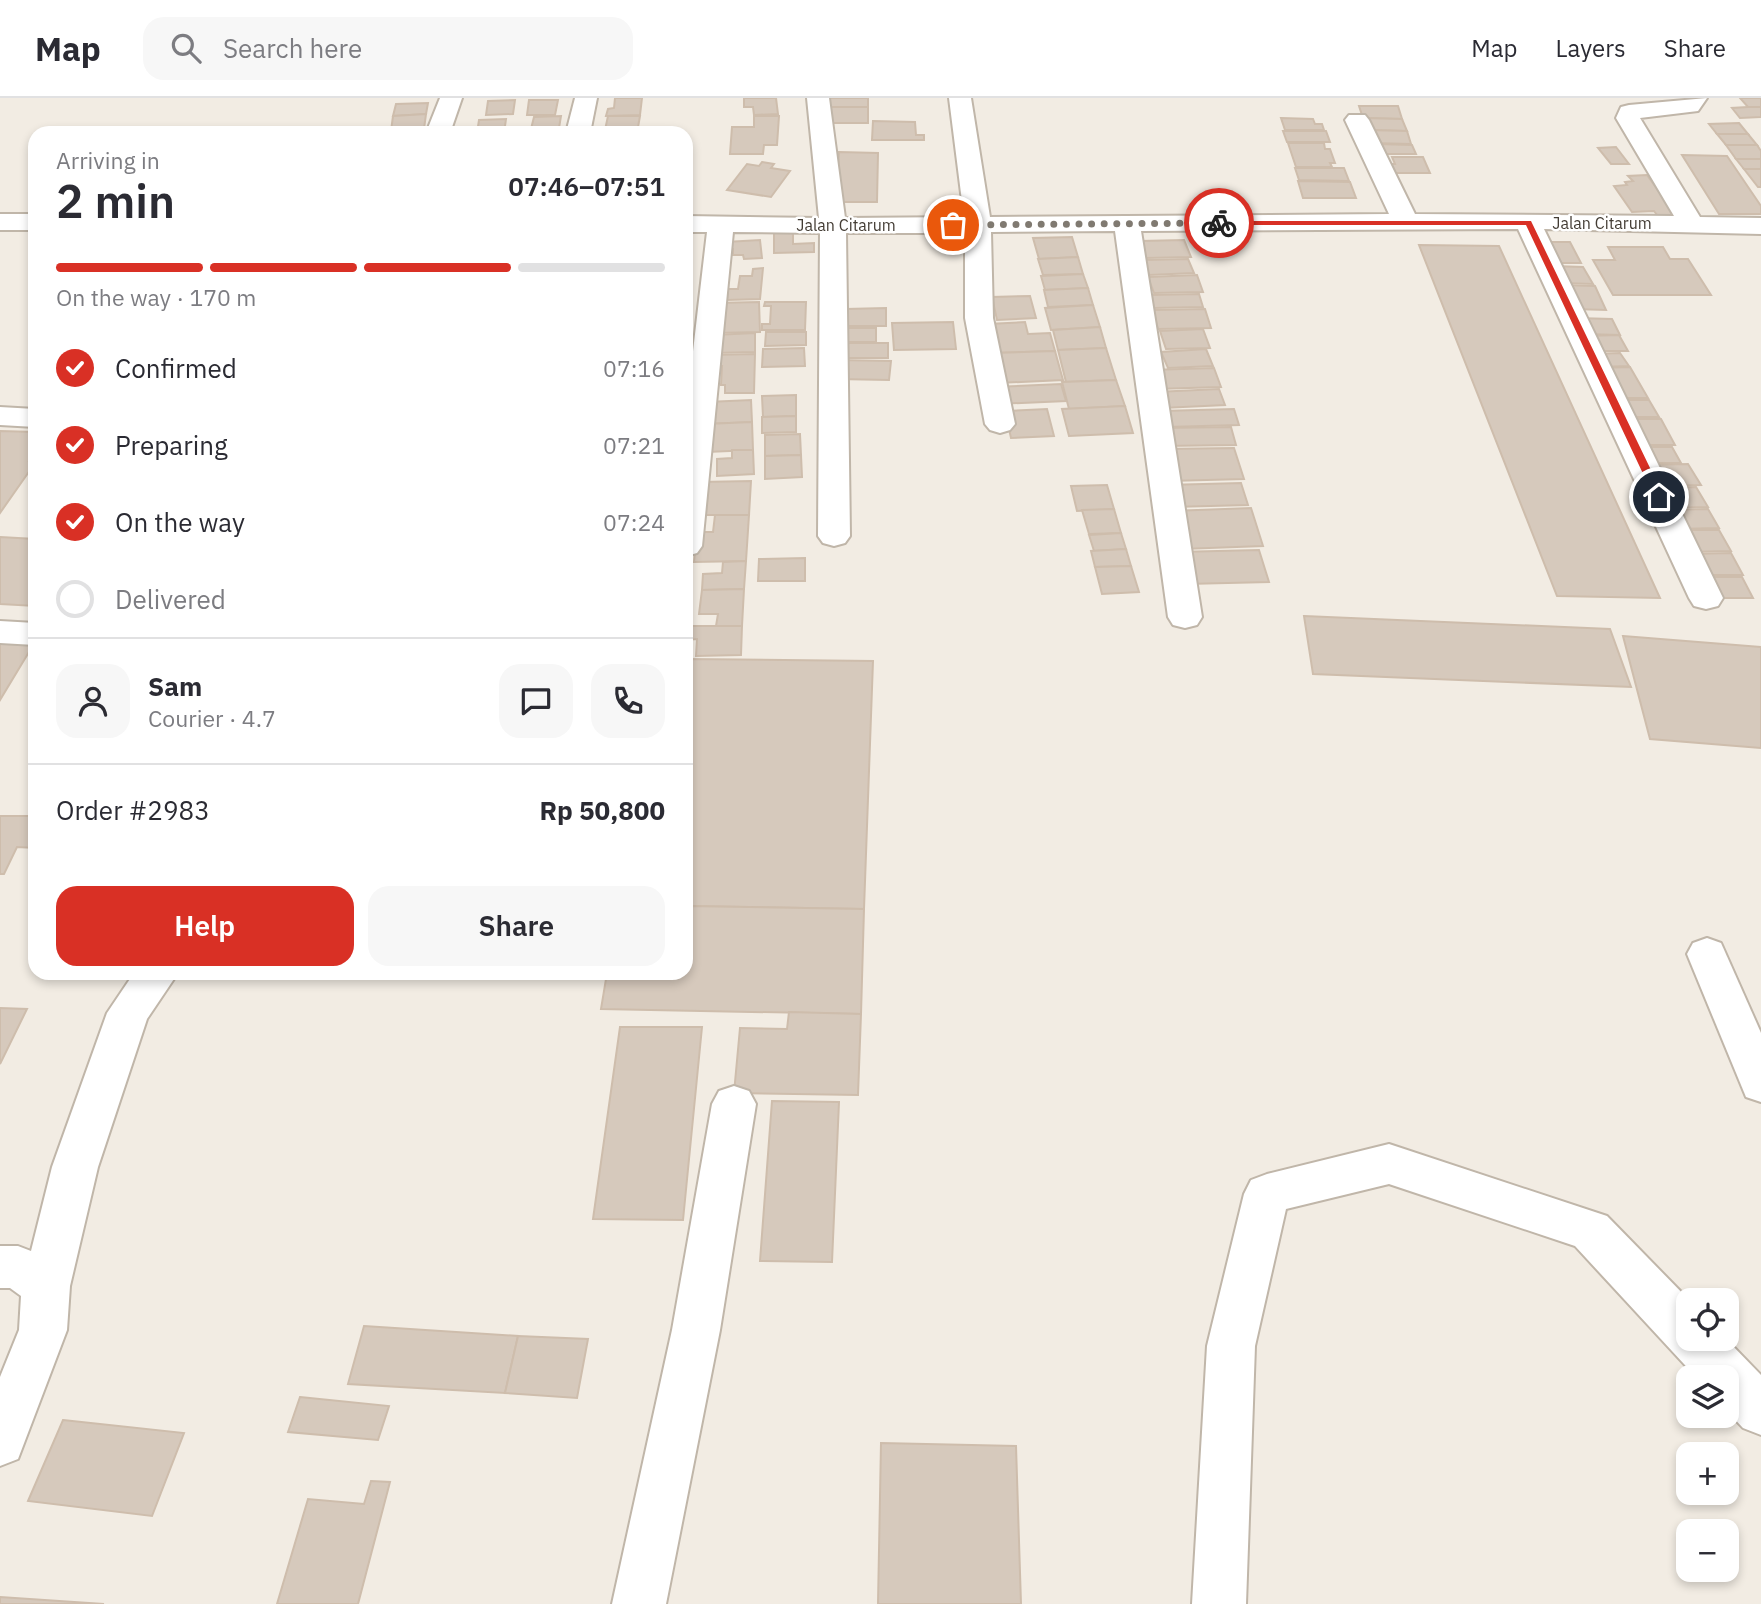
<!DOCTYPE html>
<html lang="en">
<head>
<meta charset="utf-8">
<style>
	:root { --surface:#fff; --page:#f7f7f7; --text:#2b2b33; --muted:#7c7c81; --line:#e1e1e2; --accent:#d93025 }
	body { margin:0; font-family:"IBM Plex Sans",sans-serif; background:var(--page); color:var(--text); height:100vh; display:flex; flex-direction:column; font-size:26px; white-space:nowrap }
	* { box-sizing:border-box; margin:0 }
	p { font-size:23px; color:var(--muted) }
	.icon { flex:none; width:38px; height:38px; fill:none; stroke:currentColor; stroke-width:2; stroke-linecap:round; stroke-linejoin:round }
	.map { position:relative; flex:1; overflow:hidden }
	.panel { position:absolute; left:28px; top:28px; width:665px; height:854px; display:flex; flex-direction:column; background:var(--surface); border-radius:21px; box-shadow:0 4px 10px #0003 }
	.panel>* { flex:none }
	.fabs { position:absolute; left:1676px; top:1190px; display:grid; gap:14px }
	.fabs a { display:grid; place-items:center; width:63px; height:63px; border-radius:14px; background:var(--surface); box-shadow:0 4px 10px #0003; font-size:35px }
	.pin { position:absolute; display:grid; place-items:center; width:60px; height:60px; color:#fff; margin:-30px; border:4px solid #fff; border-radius:50%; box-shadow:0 2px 7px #0007 }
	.courier { position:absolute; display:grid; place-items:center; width:70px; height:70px; margin:-35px; border:5px solid #d93025; border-radius:50%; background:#fff; color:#222; box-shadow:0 2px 9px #0007 }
	.overview em { font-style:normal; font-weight:600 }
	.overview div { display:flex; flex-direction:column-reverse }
	.overview { display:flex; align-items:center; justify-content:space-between; height:119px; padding:0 28px }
	h1 { font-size:46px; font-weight:600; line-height:52px }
	.bar { display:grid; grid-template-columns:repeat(4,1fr); gap:10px 7px; align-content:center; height:84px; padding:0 28px }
	.bar i { height:9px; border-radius:5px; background:var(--line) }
	.bar .current { background:var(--accent) }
	.bar p { grid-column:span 4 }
	.line { display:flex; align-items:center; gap:18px; padding:0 28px; border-top:2px solid var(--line) }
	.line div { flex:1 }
	.round { display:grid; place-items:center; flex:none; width:74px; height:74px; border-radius:21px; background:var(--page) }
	ol { padding:0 28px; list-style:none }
	li { display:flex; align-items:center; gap:21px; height:77px }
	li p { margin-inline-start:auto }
	li .icon { padding:7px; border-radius:50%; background:var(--accent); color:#fff; stroke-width:4 }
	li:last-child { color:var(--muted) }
	li i { width:38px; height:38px; border:4px solid var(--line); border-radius:50% }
	.button { display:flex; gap:14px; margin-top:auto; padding:14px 28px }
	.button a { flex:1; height:80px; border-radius:21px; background:var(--accent); color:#fff; font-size:28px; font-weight:600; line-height:80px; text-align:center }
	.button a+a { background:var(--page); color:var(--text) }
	header { display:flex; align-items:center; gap:42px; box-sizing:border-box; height:98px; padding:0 35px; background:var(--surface); border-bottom:2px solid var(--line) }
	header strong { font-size:33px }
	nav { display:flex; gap:38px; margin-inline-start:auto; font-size:24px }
	.search { width:490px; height:63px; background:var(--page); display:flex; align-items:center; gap:18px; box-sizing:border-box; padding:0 24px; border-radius:21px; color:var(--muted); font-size:26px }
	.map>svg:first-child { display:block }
</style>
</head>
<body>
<header>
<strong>Map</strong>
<div class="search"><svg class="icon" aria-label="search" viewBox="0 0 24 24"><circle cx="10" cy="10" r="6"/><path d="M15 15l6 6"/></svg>Search here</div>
<nav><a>Map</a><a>Layers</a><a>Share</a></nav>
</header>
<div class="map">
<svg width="1761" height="1506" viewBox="0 0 1761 1506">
	<rect width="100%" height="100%" fill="#f2ece3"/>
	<g fill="#d6c9bc" stroke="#cebdac" stroke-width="2">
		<path d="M615,0H642L640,17L606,18L608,11L614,10Z"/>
		<path d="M744,0H776L778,16L754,17L753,9H744Z"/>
		<path d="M826,0H868V9H825Z"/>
		<path d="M1740,0H1761V9H1748Z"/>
		<path d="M515,2L513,16L486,17L488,3Z"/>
		<path d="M529,2H558L555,17H527Z"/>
		<path d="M428,5L426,16L393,18L396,6Z"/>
		<path d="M1359,8H1398L1402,21L1363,20Z"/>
		<path d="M825,9H868V25H824Z"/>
		<path d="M1748,9H1761V19L1740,20L1732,10Z"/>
		<path d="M426,16L424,31L391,33L393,18Z"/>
		<path d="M561,18L559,30L531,31L534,19Z"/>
		<path d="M608,18H640L637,35H613L614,32H605Z"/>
		<path d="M754,18H779L777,47H764L763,56H730L732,29H754Z"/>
		<path d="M1281,20L1313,21L1315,26H1322L1324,32H1285Z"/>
		<path d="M1363,20L1402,21L1407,33L1367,32Z"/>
		<path d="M506,21L504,35H477L479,22Z"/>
		<path d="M873,23L915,24L916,37H924V42H872Z"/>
		<path d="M1739,25L1748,36H1717L1709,26Z"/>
		<path d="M1367,32L1407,33L1411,46L1371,45Z"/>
		<path d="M1283,33H1326L1330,44H1287Z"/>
		<path d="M1717,36H1748L1757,47H1726Z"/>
		<path d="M1288,45H1324L1325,51H1330L1335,65H1330L1332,69H1296Z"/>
		<path d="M1377,46L1412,47L1416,56H1381Z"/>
		<path d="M1726,47H1757L1761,53V61H1736Z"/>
		<path d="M1616,49L1629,66H1611L1598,50Z"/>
		<path d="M839,54L878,55L877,104H836Z"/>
		<path d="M1682,57L1727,58L1761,108V116H1719Z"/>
		<path d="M1392,59H1423L1430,75H1389L1385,66H1395Z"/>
		<path d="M1736,61H1761V71H1744Z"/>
		<path d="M762,64L774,66L771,70L790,73L771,99L727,92L747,66L759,68Z"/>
		<path d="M1295,70H1344L1349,83L1299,82Z"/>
		<path d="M1744,71H1761V89H1758Z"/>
		<path d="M1647,77L1678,120L1660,121L1654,113L1632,114L1614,88L1627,87L1625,84L1633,83L1628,78Z"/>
		<path d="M1298,83L1350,84L1356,100H1303Z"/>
		<path d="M774,134H793V146L814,145V154L774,155Z"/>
		<path d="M1072,139L1078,159L1039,161L1033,140Z"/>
		<path d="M760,142L762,160L744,161L743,157H733V151H726V144Z"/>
		<path d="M1184,142L1191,159L1146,160L1141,143Z"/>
		<path d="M1540,144H1570L1581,165H1549Z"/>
		<path d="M1419,147L1499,148L1660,500L1557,498Z"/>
		<path d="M1608,149H1663L1670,161H1688L1711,197H1613L1593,162H1615Z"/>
		<path d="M1078,159L1083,176L1043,177L1038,161Z"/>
		<path d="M1188,161L1194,175L1149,177L1144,162Z"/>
		<path d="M1553,168L1583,169L1593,186L1561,185Z"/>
		<path d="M763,170L760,201L727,202L728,191H738L740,178H752L753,171Z"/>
		<path d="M1083,176L1088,190L1045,192L1041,178Z"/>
		<path d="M1197,177L1203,194L1154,195L1148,179Z"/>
		<path d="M1562,187L1595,188L1606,212L1573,211Z"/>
		<path d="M1088,190L1093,207L1048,209L1044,192Z"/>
		<path d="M1199,196L1203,209L1153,210L1149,197Z"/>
		<path d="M1030,198L1036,220L997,222L992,199Z"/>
		<path d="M759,204L760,234L715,235L714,205Z"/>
		<path d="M765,204H806L805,232H762V226H770L771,208H764Z"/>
		<path d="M1093,207L1100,229L1051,232L1045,210Z"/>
		<path d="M886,210V228H846V211Z"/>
		<path d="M1205,211L1211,230L1158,231L1153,212Z"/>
		<path d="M1576,220L1612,221L1620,237L1584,236Z"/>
		<path d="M953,224L956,251L894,252L892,225Z"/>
		<path d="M1025,224L1028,236L1050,235L1055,253L995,255L988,226Z"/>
		<path d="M1100,229L1106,250L1058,252L1053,232Z"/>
		<rect x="846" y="230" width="30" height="14"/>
		<path d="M1203,231L1210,250L1166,251L1160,233Z"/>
		<path d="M766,234H806V247L765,248Z"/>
		<path d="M755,235V254L714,255V237Z"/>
		<path d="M1619,237L1628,253H1594L1585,238Z"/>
		<rect x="847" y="245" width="41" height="15"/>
		<path d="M804,250L805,268L762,269L763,251Z"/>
		<path d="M1106,250L1116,282L1066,284L1058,252Z"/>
		<path d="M1206,251L1213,268L1168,270L1161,254Z"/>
		<path d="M1055,253L1063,282L998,285L991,255Z"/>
		<path d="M1620,255L1629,268L1599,269L1591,256Z"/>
		<path d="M755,256L754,295H725V287H721L722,268H710V257Z"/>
		<path d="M839,262L891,263L889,282L837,281Z"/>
		<path d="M1630,269L1648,300H1615L1598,270Z"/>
		<path d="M1214,270L1221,289L1156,291L1150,272Z"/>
		<path d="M1116,282L1125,308L1069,311L1062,284Z"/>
		<path d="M1061,286L1066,303L997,306L993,289Z"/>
		<path d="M1219,291L1225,307L1162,310L1156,294Z"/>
		<path d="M796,297V318L763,319L762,298Z"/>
		<path d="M751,302L752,324L706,326L707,304Z"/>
		<path d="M1614,302H1649L1659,319H1623Z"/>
		<path d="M1125,308L1133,335L1069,338L1062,311Z"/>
		<path d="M1047,311L1054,338L1011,340L1005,313Z"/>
		<path d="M1234,311L1239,327L1166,329L1162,313Z"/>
		<path d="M796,318V334L762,335V319Z"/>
		<path d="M1622,321H1661L1675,347H1636Z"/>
		<path d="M752,324L753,352L707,354L706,326Z"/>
		<path d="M1231,329L1236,347L1163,348L1158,330Z"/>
		<path d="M0,333L35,334V354L29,363L35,365L0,415Z"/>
		<path d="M800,336L801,357L765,358V337Z"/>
		<path d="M1636,349H1672L1681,365H1645Z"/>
		<path d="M1234,350L1244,381L1169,383L1161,351Z"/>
		<path d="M732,352H753L754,376L717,378V361L732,360Z"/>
		<path d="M801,357L802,379L765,381V358Z"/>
		<path d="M1688,366L1701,387L1657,388L1645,367Z"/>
		<path d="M751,383L749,417H697L700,384Z"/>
		<path d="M1241,385L1248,407L1172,409L1166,387Z"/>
		<path d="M1107,387L1114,411L1077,413L1071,388Z"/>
		<path d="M1696,389L1708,409L1667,410L1656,390Z"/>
		<path d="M1251,410L1263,448L1182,451L1171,413Z"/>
		<path d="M1114,411L1121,435L1089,436L1082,412Z"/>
		<path d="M1708,411L1719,430L1676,431L1665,412Z"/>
		<path d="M715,417H749L746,463L694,464L697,434H713Z"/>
		<path d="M1676,432H1719L1731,453L1688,454Z"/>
		<path d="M1121,435L1126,451L1094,453L1089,437Z"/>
		<path d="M0,439L35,441V508L0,506Z"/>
		<path d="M1126,451L1131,468L1095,469L1091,453Z"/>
		<path d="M1259,452L1269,484L1186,486L1177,454Z"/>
		<path d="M1731,455L1743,477H1699L1688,456Z"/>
		<path d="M805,460V483H758L759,461Z"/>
		<path d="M746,463L744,491L702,492L703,476L722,475L723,464Z"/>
		<path d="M1131,468L1139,494L1102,496L1095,469Z"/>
		<path d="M1699,479H1742L1753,500H1710Z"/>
		<path d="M744,491L742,528H716L718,516H699L702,492Z"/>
		<path d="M1304,518L1610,531L1631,589L1313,576Z"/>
		<path d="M686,528H742L741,557L696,558L697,541L686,542Z"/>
		<path d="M0,537L35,539V544L0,602Z"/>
		<path d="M1623,538L1761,549V650L1650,641Z"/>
		<path d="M686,561L873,563L864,811L686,808Z"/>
		<path d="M0,718H35V750L17,749L4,776H0Z"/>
		<path d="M686,808L864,811L861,916L601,911L607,875H686Z"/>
		<path d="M0,910L27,911L0,966Z"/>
		<path d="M789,914L861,916L858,997L734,995L740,930L787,931Z"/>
		<path d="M620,929H702L683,1122L593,1121Z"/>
		<path d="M772,1003L839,1004L832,1164L760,1163Z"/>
		<path d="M364,1228L518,1238L505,1295L348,1286Z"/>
		<path d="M518,1238L588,1241L577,1300L505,1295Z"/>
		<path d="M300,1299L389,1308L378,1342L288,1334Z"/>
		<path d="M63,1322L184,1335L152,1418L28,1403Z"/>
		<path d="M881,1345L1016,1348L1021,1506H878Z"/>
		<path d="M371,1383L390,1384L358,1506H277L308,1401L364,1406Z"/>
		<path d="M0,1499L104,1506H0Z"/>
	</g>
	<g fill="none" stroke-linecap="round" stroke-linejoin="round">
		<g stroke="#c0b6a9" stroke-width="4">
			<g id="minor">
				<path d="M440,0H462L450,35H426Z"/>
				<path d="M575,0H597L590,35H566Z"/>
				<path d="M807,0H829L845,120L964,119L949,0H971L990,119L1389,116L1345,22L1349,17H1365L1369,22L1415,116L1674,118L1616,20L1621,9L1629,7L1707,0L1698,13L1640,20L1700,119L1761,120V136L1544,131L1723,500L1718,508L1706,511L1694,508L1689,500L1518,131L1141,133L1202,519L1197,527L1185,530L1173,527L1168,519L1115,133L991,134L993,220L1015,326L1010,332L1000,335L990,332L985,326L965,220V135H846L850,438L845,445L834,448L823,445L818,438L820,135L733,134L702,448L697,455L686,458V313L707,134H686V118L819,120Z"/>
				<rect x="0" y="116" width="35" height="16"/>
				<path d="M0,309L35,311V329L0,327Z"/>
				<path d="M0,523L35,525V547L0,545Z"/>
				<path d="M1707,840L1721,845L1761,935V1004L1746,999L1687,856L1693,845Z"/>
				<path d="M134,875H178L147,921L98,1069L70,1188L67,1232L18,1361L0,1368V1279L19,1232L21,1198L10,1190H0V1148H18L31,1153L52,1069L107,915Z"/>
				<path d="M734,988L749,993L756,1006L720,1232L666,1506H612L672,1232L712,1006L719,993Z"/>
				<path d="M1389,1046L1607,1118L1689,1202V1241H1726L1761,1277V1337L1743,1330L1727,1313V1279H1696L1575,1148L1389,1086L1286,1111L1255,1248L1246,1506H1192L1207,1248L1244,1096L1251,1082L1267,1076Z"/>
			</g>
		</g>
		<use href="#minor" fill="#fff" fill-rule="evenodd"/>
	</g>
	<path fill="#d93025" d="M1219,123H1531L1664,399L1659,402L1654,399L1526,127H1216Z"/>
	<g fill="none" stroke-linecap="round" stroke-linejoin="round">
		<path stroke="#807a71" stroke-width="7" stroke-dasharray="0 12.6" d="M953,127L1219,125"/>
	</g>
	<g text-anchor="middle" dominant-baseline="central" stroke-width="5" stroke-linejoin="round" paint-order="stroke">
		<g font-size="16" fill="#433c34" stroke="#fff">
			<text x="1602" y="125">Jalan Citarum</text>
			<text x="846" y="127">Jalan Citarum</text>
		</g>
	</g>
</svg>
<div class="fabs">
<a><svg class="icon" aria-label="locate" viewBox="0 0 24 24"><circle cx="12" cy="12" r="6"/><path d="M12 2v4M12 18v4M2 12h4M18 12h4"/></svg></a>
<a><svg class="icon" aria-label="layers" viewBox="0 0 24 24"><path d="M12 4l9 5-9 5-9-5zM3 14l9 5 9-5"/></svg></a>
<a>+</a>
<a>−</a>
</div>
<div class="pin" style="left:953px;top:127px;background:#ea580c"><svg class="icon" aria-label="bag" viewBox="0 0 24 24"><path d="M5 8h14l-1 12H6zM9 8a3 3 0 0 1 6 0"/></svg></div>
<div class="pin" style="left:1659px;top:399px;background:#1f2937"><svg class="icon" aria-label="home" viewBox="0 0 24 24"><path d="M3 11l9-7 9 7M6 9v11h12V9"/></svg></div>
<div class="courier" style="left:1219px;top:125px"><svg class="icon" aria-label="bike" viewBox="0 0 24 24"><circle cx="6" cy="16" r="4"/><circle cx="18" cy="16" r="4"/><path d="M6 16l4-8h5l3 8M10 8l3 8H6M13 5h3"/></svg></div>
<section class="panel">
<div class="overview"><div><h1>2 min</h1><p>Arriving in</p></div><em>07:46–07:51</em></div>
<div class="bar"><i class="current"></i><i class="current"></i><i class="current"></i><i></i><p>On the way · 170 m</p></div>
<ol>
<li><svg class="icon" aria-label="check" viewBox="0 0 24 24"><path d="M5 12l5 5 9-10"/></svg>Confirmed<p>07:16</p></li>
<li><svg class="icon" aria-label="check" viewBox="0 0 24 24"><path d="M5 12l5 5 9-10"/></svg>Preparing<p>07:21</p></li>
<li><svg class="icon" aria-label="check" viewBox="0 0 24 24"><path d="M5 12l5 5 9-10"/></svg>On the way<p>07:24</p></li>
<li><i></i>Delivered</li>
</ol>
<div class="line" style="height:126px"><a class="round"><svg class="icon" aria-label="person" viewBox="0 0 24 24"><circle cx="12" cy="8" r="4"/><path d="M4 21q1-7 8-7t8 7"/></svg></a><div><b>Sam</b><p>Courier · 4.7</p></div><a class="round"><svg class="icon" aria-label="chat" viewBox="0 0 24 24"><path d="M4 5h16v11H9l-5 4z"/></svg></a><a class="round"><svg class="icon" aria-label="phone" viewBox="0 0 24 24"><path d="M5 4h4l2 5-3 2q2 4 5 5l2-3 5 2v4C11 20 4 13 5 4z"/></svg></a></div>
<div class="line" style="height:91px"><div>Order #2983</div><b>Rp 50,800</b></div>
<div class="button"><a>Help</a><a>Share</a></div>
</section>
</div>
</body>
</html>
